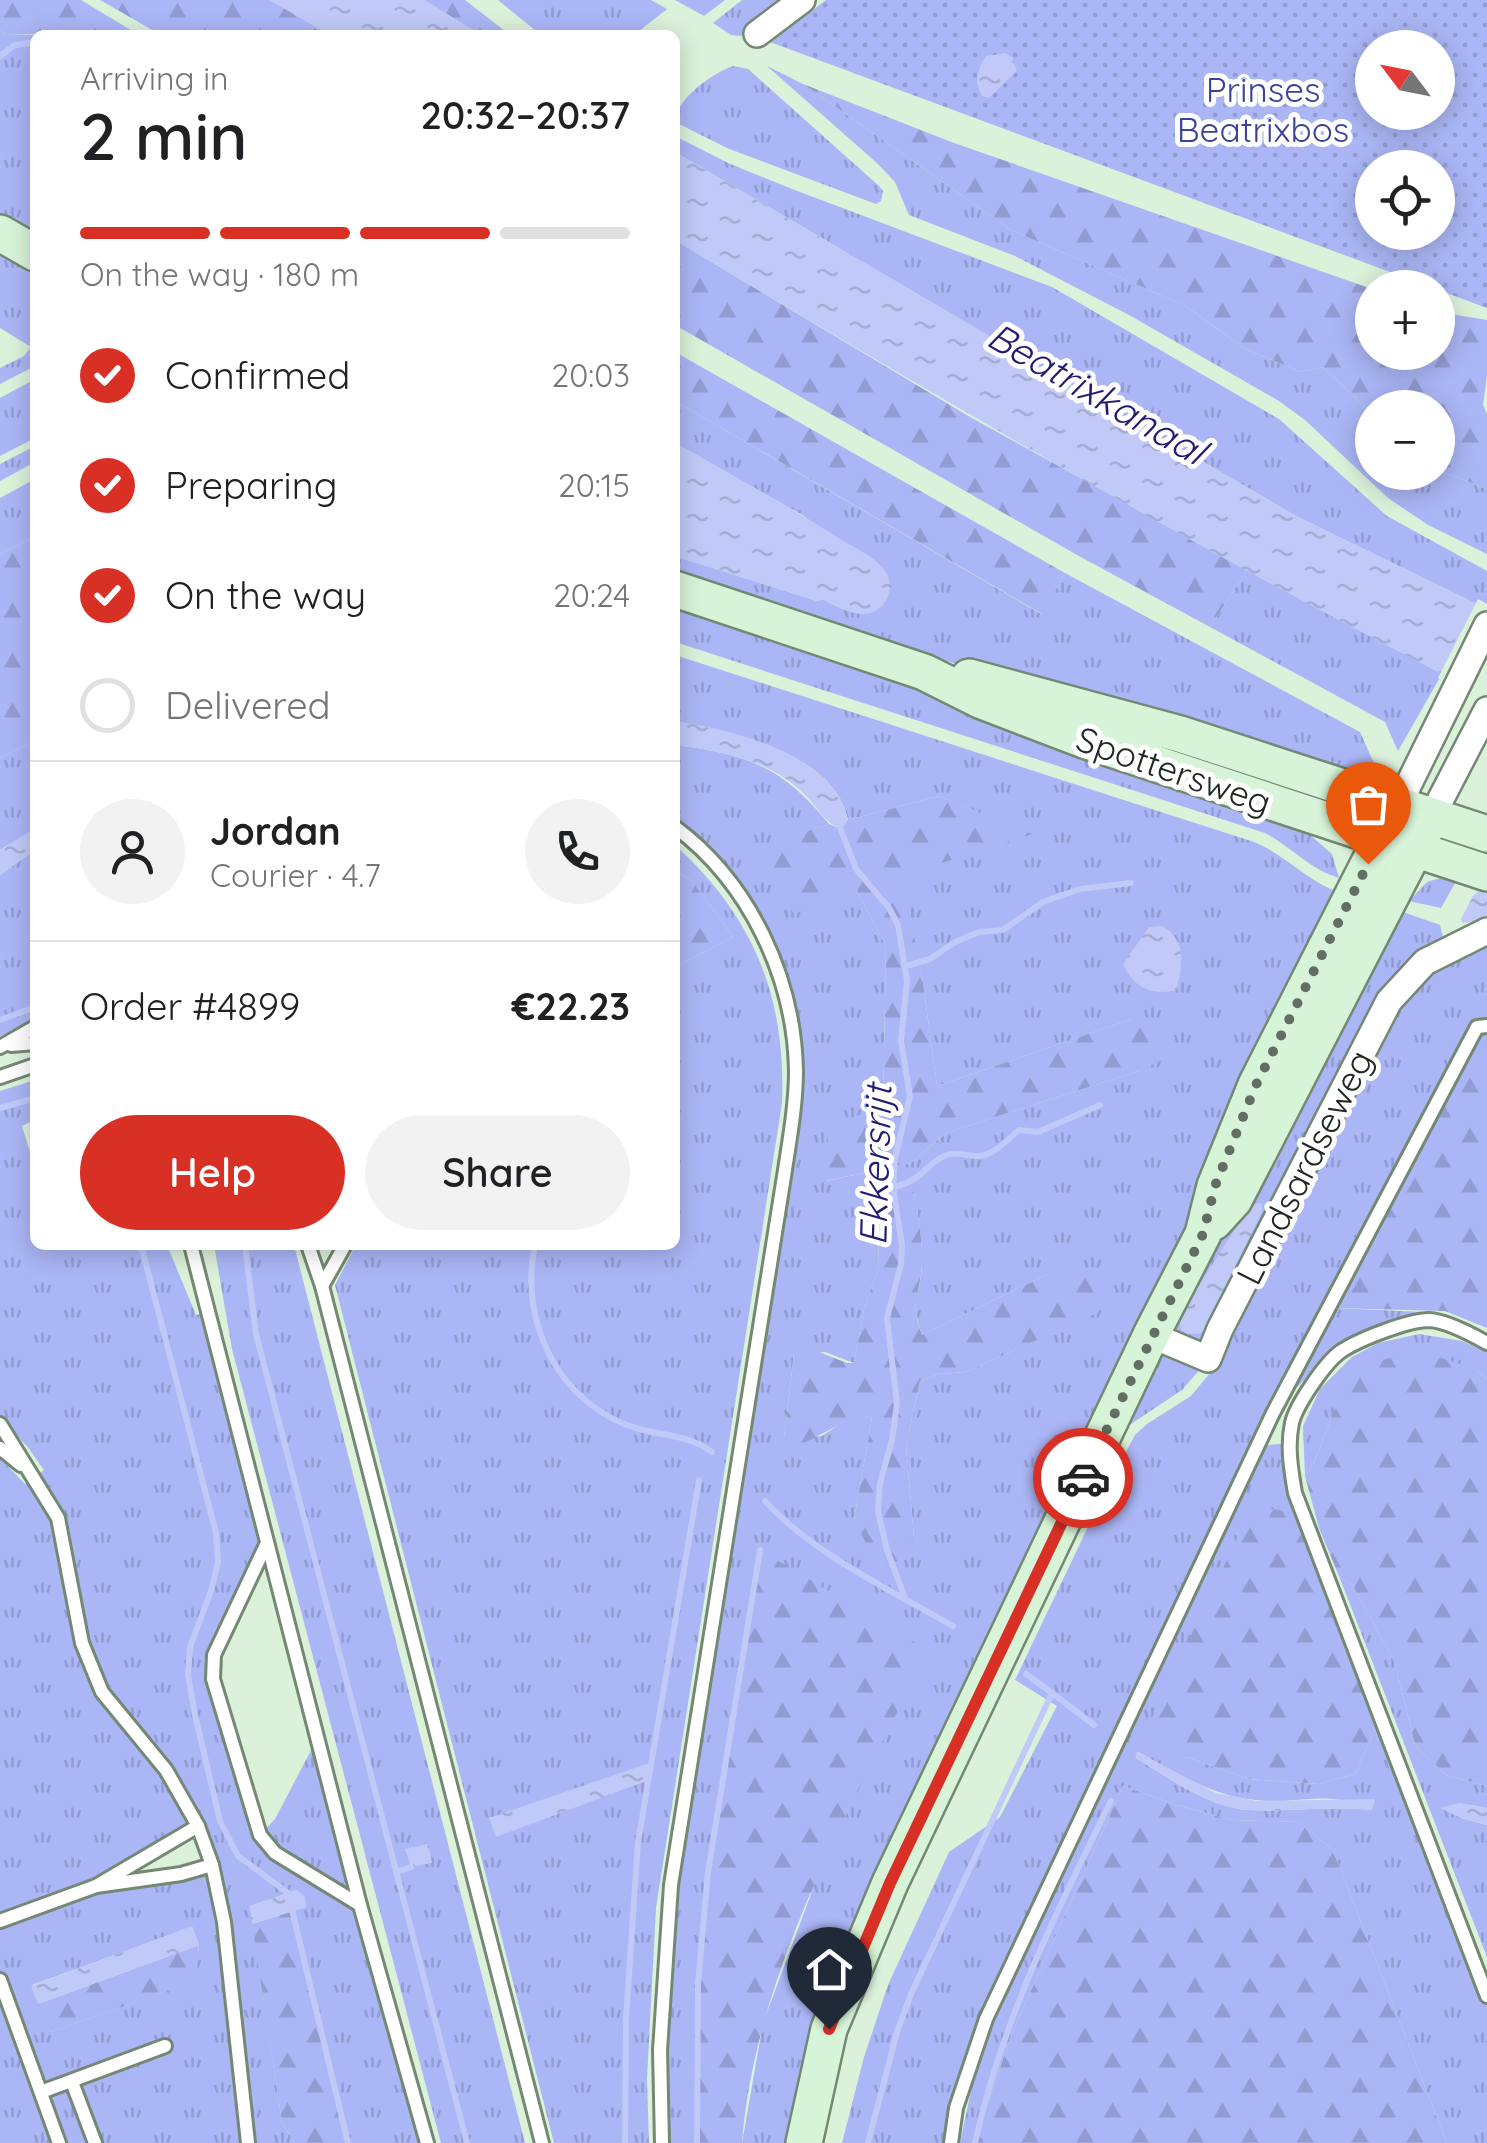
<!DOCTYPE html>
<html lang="en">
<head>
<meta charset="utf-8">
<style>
	:root { --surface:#fff; --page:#f2f2f2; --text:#202124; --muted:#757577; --line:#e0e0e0; --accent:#d93025 }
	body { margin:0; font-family:Quicksand,sans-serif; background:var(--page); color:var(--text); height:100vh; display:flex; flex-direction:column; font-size:38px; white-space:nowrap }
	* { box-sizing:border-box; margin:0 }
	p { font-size:32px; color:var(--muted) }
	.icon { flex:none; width:55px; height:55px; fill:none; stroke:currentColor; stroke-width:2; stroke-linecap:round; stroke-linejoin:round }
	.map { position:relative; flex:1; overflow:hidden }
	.side { position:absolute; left:30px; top:30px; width:650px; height:1220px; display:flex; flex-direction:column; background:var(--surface); border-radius:15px; box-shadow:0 5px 25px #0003 }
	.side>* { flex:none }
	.needle { width:65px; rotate:302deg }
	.buttons { position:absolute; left:1355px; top:30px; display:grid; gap:20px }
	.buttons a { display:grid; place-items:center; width:100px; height:100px; border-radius:50%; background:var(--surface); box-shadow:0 5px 25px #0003; font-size:50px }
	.pin { position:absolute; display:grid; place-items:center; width:85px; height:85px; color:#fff; margin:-102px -42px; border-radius:50% 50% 50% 0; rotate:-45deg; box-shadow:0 0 10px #0007 }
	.pin .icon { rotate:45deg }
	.courier { position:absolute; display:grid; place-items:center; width:100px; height:100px; margin:-50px; border:8px solid #d93025; border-radius:50%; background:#fff; color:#222; box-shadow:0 2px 12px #0007 }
	.headline em { font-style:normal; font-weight:600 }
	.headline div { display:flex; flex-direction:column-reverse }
	.headline { display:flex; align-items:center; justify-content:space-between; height:170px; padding:0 50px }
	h1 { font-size:65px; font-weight:600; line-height:75px }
	.bar { display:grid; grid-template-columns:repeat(4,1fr); gap:15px 10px; align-content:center; height:120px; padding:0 50px }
	.bar i { height:12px; border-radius:8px; background:var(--line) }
	.bar .selected { background:var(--accent) }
	.bar p { grid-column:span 4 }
	.line { display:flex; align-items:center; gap:25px; padding:0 50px; border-top:2px solid var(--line) }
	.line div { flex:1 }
	.round { display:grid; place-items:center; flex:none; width:105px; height:105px; border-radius:52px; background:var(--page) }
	ol { padding:0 50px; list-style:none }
	li { display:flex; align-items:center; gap:30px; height:110px }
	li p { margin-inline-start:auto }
	li .icon { padding:10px; border-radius:50%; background:var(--accent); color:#fff; stroke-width:4 }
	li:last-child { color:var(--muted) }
	li i { width:55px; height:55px; border:5px solid var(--line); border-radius:50% }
	.primary-button { display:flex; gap:20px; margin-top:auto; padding:20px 50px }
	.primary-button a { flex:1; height:115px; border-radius:60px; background:var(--accent); color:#fff; font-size:40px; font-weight:600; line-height:115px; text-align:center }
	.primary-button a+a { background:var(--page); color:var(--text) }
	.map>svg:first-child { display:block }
</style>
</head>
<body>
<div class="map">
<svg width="1487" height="2143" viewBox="0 0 1487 2143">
	<defs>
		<pattern id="grass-tufts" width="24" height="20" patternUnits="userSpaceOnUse" patternTransform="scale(2.5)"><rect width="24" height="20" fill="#aab6f5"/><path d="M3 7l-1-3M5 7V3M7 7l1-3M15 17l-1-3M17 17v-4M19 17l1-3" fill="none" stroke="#929cd2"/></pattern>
		<pattern id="forest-firs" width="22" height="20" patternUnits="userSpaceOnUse" patternTransform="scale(2.5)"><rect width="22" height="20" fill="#aab6f5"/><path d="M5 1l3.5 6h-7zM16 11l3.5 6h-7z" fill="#929cd2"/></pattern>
		<pattern id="park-dots" width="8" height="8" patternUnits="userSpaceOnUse" patternTransform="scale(2.5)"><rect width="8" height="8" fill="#aab6f5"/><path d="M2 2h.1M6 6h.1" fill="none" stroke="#929cd2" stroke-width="1.8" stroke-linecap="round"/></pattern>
		<pattern id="water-ripples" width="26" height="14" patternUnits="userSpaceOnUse" patternTransform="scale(2.5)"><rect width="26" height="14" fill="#c0c9f8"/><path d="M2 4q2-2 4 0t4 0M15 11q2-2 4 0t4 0" fill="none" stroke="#a5add4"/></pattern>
	</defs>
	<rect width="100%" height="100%" fill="#dbf1da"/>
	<g fill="url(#grass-tufts)" fill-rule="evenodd">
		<path d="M498,0H651L667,9L634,35H541Z"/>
		<path d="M742,0H786L741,36L731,35L713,23Z"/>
		<path d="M0,31L6,34L38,35H35V240L0,220Z"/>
		<path d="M733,66L748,69L879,186L883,191L881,201L876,204L727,148L675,122C675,99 713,73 733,66Z"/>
		<path d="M767,66L803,84L1011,230L1186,306L1245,349L1301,372L1323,367L1372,413V472H1438V470L1487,489V554L1428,525L1388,498L1305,420L1279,401L1129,315L1015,256L909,215L895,182L878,164Z"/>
		<path d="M675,136L728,163L792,189L1052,287L1279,419L1387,516L1487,571V609L1296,516L675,152Z"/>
		<path d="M0,250L35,271V366L0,384V368L24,356L31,347L0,328Z"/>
		<path d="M35,379V438L0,456V398Z"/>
		<path d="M675,401L1041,614L1065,573L1360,732L1378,772L1359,776L950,662L675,576V556L817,601L823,599L862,614C876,613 888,600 890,587L804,516L675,443Z"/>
		<path d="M35,446V462L0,481V464Z"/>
		<path d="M35,479V537L0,554V498Z"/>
		<path d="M1247,570L1442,674L1398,751L1385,722L1210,627Z"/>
		<path d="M675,603L967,703L1130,776L1309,834L1332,854L1339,878C1311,870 1291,847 1265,833L675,642Z"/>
		<path d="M675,655L1254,842C1284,854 1304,878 1335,891L793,2143H742L763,2023L811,1894L760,1551L708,1872L698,1983L697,2143H662L666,1939L796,1071L782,984L748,906L675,827V745C748,754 782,767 829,824L753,850L857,891L886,946L883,1108L826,1181L911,1163L946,1133L1142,1070L1132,1019L937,1086L922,975L901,876L1030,834L939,796L848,820C834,752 732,732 675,721ZM892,1187L914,1193C918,1216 923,1241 922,1265C920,1299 909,1298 922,1335L1046,1275L1096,1313L966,1372L939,1374L920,1381L906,1447L914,1537L854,1520L872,1417L849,1418L822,1436L784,1438L794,1354L825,1352L854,1363L864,1309L878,1269L879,1232L869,1198Z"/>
		<path d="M35,741V829L0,850V758Z"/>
		<path d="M675,845C754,917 786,997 782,1103L656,1908L647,2079L649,2143H554L335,1285L356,1245H675V967L733,937L693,882L675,869Z"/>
		<path d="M35,850V1022L0,1036V875Z"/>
		<path d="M1447,876L1458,878L1441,908L1409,901L1427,882Z"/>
		<path d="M1403,912L1440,925L1443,937L1427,948L1204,1339L1194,1342L1175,1334L1171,1328L1181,1295L1305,1104ZM1216,1304L1200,1334L1181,1329L1179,1316Z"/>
		<path d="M1487,941V1039L1481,1037L1334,1308L1424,1312C1390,1322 1359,1331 1331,1353C1303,1374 1308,1388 1270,1401L977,2024L955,2089L942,2143H842L864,2057L888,1985L949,1852L1000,1817L1057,1706L1015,1680L1107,1487L1135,1435L1147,1424L1191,1396L1210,1373L1386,1024L1423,975Z"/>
		<path d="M35,1080V1120L22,1126L35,1168V1245H167L196,1315L210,1311L266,1545L214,1655L213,1679L261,1834L275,1819L317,1739L427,2143H348L293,1911L306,1907L297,1890L250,1906L282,2123L295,2143H0V1458L25,1484L44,1470L27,1446L0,1419V1091ZM199,1827L212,1865L100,1884ZM192,1927L199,1945L195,1981L51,2032L32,1985Z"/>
		<path d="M214,1245H294L525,2143H441L232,1349Z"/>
		<path d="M1419,1334L1462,1341L1487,1352V1379L1475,1369L1333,1413L1314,1463L1305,1476L1303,1426L1320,1389L1352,1357L1378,1343Z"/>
		<path d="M1161,1353L1201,1368L1182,1390L1128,1426L1027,1639L1021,1631Z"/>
		<path d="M1281,1444L1287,1488L1296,1514L1186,1757L1249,1779L1319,1784L1355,1774L1378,1723L1487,2001V2143H1447L1333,1850L1299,1822L1233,1820L1176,1805L1123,1786L1011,2035L975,2143H960L977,2062L1043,1909L1258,1455L1267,1445ZM1138,1752C1175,1772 1212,1796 1255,1800C1300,1805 1327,1788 1372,1810C1330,1806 1289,1812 1248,1810C1208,1807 1169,1778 1136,1758Z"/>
		<path d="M1339,1576L1353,1586L1395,1663L1415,1745L1446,1775L1487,1786V1808L1459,1803L1461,1818L1487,1825V1957Z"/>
	</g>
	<g fill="url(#forest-firs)">
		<path d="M0,0H81L139,35L6,34L0,31Z"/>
		<path d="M100,0H270L330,35H161Z"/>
		<path d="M424,0H465L510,35H481Z"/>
		<path d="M675,0H725L704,16Z"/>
		<path d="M803,84L954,143L1372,289V352H1438V312L1487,320V376L1483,405L1487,414V489L1438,470V408H1372V413L1323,367L1301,372L1245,349L1186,306L1011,230Z"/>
		<path d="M675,240L970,417L1247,570L1210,627L1077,555L675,325Z"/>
		<path d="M675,352L1065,573L1042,614L675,401Z"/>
		<path d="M35,537V741L0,758V554Z"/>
		<path d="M939,796L1032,834L902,876L922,975L937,1086L1132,1019L1161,1024L1173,1039L1162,1060L1142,1070L946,1133L911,1163L825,1181L829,1124L883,1108L886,946L857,891L794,914L752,850L829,824L841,829L848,820Z"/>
		<path d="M675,869L693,882L733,937L675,967Z"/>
		<path d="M1482,1037L1487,1039V1328L1445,1311L1333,1308L1452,1068Z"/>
		<path d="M893,1187L914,1192C918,1216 923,1240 922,1264C920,1297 909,1301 922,1335L1046,1275L1092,1268L1110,1280L1111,1297L1097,1313L966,1372L939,1374L920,1381L906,1447L914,1537L904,1561L885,1562L868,1547L854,1520L872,1417C843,1418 822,1436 795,1447L784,1438L794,1354L806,1347L847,1363H854L864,1309L878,1269L879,1232L869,1198Z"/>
		<path d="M1423,1352L1475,1369L1487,1379V1786L1446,1775L1415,1745L1395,1663L1353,1586L1339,1576L1319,1528L1305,1476L1314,1463L1333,1413L1364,1363Z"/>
		<path d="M1253,1505L1296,1514L1378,1723L1355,1774L1319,1784L1249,1779L1186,1757L1146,1730Z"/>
		<path d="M760,1550L928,1650C854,1803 755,1971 742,2143H697L698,1983L708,1872Z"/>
		<path d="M1123,1786L1176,1805L1233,1820L1299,1822L1333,1850L1447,2143H975L1011,2035Z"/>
		<path d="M293,1911L348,2143H295L282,2123L252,1924Z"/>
		<path d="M199,1945L196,1981L51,2032L38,2004Z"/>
	</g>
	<path fill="url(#park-dots)" fill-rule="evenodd" d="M826,0H1487V308L770,42ZM1372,48H1438V112H1372ZM1372,168H1438V232H1372Z"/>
	<g fill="url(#water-ripples)">
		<path d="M270,0H424L481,35H330Z"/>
		<path d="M1005,53L1012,57L1017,71L989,98L982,96C973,80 977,71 986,56Z"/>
		<path d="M675,152L1296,516L1487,609L1442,674C1180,540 927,391 675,240Z"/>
		<path d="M675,443C729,474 784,503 837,537C851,546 870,554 882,567C898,583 888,612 865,614C852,615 832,605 822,599L817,601L675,556Z"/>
		<path d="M675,721C732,730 834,753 848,820L841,829C822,821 816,804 801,791C766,759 721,751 675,745Z"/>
		<path d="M35,829V850L0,875V850Z"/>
		<path d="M1478,892L1487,893V919L1463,923L1461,919L1473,896Z"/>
		<path d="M1163,926C1188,943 1182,963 1177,990C1153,996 1133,988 1123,964L1149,927Z"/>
		<path d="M1253,1201L1262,1204V1212L1205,1329L1200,1334H1187L1181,1329L1179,1316Z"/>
		<path d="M1137,1752L1216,1793L1257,1801L1375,1799L1372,1810C1331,1806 1289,1812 1248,1810C1208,1807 1169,1777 1135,1758Z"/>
		<path d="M652,1762L649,1780L496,1837L489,1818Z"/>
		<path d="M1459,1803L1487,1808V1825L1461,1818L1440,1808Z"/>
		<path d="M428,1844L432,1863L411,1867L405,1849Z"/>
		<path d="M297,1890L305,1896L306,1907L252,1924L250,1906Z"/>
		<path d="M192,1926L199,1945L38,2004L31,1986Z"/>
	</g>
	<path fill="#dbf1da" d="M1478,599L1487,604V700L1438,678Z"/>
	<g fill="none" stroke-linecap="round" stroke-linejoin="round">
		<g stroke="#c0c9f8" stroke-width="6">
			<path d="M0,56L15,45L35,42"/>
			<path d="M839,825L856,869L889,908L898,925L907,981L901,1041L910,1096L895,1158L893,1187L902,1245L901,1264L887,1318L897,1404L892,1440L880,1483L878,1511L887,1550L905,1598"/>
			<path d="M906,966L930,959L955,942L979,932L1003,930L1043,902L1080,889L1131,883"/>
			<path d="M0,1020L35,1007"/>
			<path d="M0,1108L35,1098"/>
			<path d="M893,1187C924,1181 925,1163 947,1155C958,1151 968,1157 979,1156C994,1155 1008,1139 1019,1130L1038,1132L1100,1105"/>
			<path d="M141,1245L216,1533L218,1562L211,1591L190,1647L188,1675L195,1715L220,1821L238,1856L288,1893L348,2143"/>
			<path d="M245,1245L256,1334L467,2143"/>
			<path d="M535,1245C518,1322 560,1407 639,1429C665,1436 689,1435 712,1452"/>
			<path d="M765,1501C812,1553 892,1591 953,1626"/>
			<path d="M1052,1693L1094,1725"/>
			<path d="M396,1872L411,1867"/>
			<path d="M625,2143L626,2019L638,1842L699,1480"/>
			<path d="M697,2143L698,1983L708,1872L760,1550"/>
			<path d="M868,2143L897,2032L911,1994L1052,1693L1026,1674"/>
			<path d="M975,2143C1001,2023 1057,1910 1111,1801"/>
		</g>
		<g stroke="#748873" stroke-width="18">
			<g id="lane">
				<path d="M11,1045L35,1043"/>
				<path d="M0,1047L35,1027"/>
				<path d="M0,1077L35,1065"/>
				<path d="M191,1245L360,1905L427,2143"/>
				<path d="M308,1245L322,1286L542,2143"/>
				<path d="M322,1286L345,1245"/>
				<path d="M1487,1343C1471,1334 1447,1321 1429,1320C1408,1320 1357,1340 1340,1352C1325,1363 1296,1405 1292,1423C1287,1446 1291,1470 1295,1493L1487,1996"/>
				<path d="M0,1424L58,1518L82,1643L102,1692L166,1770L198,1826L212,1865L224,1922L248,2143"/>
				<path d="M0,1448L21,1465"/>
				<path d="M266,1545L214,1655L213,1679L260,1835L275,1853L360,1905"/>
				<path d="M198,1826L96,1886L181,1874L212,1865"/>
				<path d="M0,1921L96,1886"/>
				<path d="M0,1980L59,2143"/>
				<path d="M72,2082L95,2143"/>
				<path d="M41,2092L165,2046"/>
				<path d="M662,2143L660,2050L671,1885L785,1170C790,1137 796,1104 796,1070C794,978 750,883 675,827"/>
				<path d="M951,2143L956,2108L986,2019L1273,1413L1477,1027L1487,1026"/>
			</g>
		</g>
		<g stroke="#748873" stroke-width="30">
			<g id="street">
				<path d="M757,34L802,0"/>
				<path d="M1398,806L1487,625"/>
				<path d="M1432,816L1487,710"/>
				<path d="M1151,1335L1208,1359L1220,1329L1389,1001L1425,962L1487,931"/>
			</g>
		</g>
		<g stroke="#748873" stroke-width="40">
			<g id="secondary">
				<path d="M0,233L35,253"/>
				<path d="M675,589L924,672L982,701L1084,740L1487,873"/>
				<path d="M969,677L1180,734L1487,834"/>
				<path d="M1214,1222L1234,1200L1426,828"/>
				<path d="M804,2143L829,2029L890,1883L1151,1335L1203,1234L1215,1186L1256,1085L1398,806"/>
			</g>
		</g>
		<use href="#lane" stroke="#fff" stroke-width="12"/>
		<use href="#street" stroke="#fff" stroke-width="25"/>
		<use href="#secondary" stroke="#d8f4d8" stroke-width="35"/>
	</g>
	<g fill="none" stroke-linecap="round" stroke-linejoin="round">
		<path stroke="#616e61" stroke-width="10" stroke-dasharray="0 18" d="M1083,1478L1203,1234L1215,1186L1256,1085L1368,864"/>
		<path stroke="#d93025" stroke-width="12" d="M829,2029L890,1883L1083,1478"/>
	</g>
	<g text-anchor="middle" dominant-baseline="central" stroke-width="10" stroke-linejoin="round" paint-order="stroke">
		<g font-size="35" fill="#3c4199" stroke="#fff">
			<text x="1263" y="89">Prinses<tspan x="1263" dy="40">Beatrixbos</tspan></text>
		</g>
		<g font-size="35" fill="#202820" stroke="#fff">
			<text transform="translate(1174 770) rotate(19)">Spottersweg</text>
			<text transform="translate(1304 1167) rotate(-63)">Landsardseweg</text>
		</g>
		<g font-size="38" font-style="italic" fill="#211c73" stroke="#fff">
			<text transform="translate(1097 393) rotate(30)">Beatrixkanaal</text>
			<text transform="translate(875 1165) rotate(-88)">Ekkersrijt</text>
		</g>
	</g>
</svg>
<div class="buttons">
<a><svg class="needle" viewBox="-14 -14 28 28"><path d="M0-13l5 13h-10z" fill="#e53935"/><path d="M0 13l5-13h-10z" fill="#757577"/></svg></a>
<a><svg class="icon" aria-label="locate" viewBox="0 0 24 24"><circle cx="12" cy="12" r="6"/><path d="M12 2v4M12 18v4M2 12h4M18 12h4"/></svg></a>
<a>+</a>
<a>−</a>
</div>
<div class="pin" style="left:1368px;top:864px;background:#ea580c"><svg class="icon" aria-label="bag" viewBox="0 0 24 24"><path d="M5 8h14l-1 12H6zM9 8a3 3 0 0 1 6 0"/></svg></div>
<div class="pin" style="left:829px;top:2029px;background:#1f2937"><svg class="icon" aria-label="home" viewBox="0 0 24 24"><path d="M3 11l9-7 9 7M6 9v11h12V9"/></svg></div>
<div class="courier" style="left:1083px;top:1478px"><svg class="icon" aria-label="car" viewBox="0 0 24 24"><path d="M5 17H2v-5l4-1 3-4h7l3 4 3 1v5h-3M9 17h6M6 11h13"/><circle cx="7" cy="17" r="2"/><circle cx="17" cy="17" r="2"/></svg></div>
<section class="side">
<div class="headline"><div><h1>2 min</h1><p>Arriving in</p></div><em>20:32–20:37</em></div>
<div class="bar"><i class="selected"></i><i class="selected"></i><i class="selected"></i><i></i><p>On the way · 180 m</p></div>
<ol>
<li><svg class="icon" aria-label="check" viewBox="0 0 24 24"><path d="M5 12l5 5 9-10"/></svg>Confirmed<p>20:03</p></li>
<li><svg class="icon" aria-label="check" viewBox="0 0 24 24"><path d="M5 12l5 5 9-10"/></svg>Preparing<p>20:15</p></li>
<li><svg class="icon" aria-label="check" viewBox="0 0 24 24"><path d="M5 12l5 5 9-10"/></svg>On the way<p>20:24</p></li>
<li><i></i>Delivered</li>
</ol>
<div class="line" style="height:180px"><a class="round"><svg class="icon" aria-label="person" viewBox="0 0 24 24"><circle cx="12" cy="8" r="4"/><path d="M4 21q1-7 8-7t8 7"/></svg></a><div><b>Jordan</b><p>Courier · 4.7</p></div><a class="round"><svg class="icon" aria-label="phone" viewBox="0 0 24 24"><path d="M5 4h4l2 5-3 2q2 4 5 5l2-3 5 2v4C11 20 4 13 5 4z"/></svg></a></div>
<div class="line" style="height:130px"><div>Order #4899</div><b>€22.23</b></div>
<div class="primary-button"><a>Help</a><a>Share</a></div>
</section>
</div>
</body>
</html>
